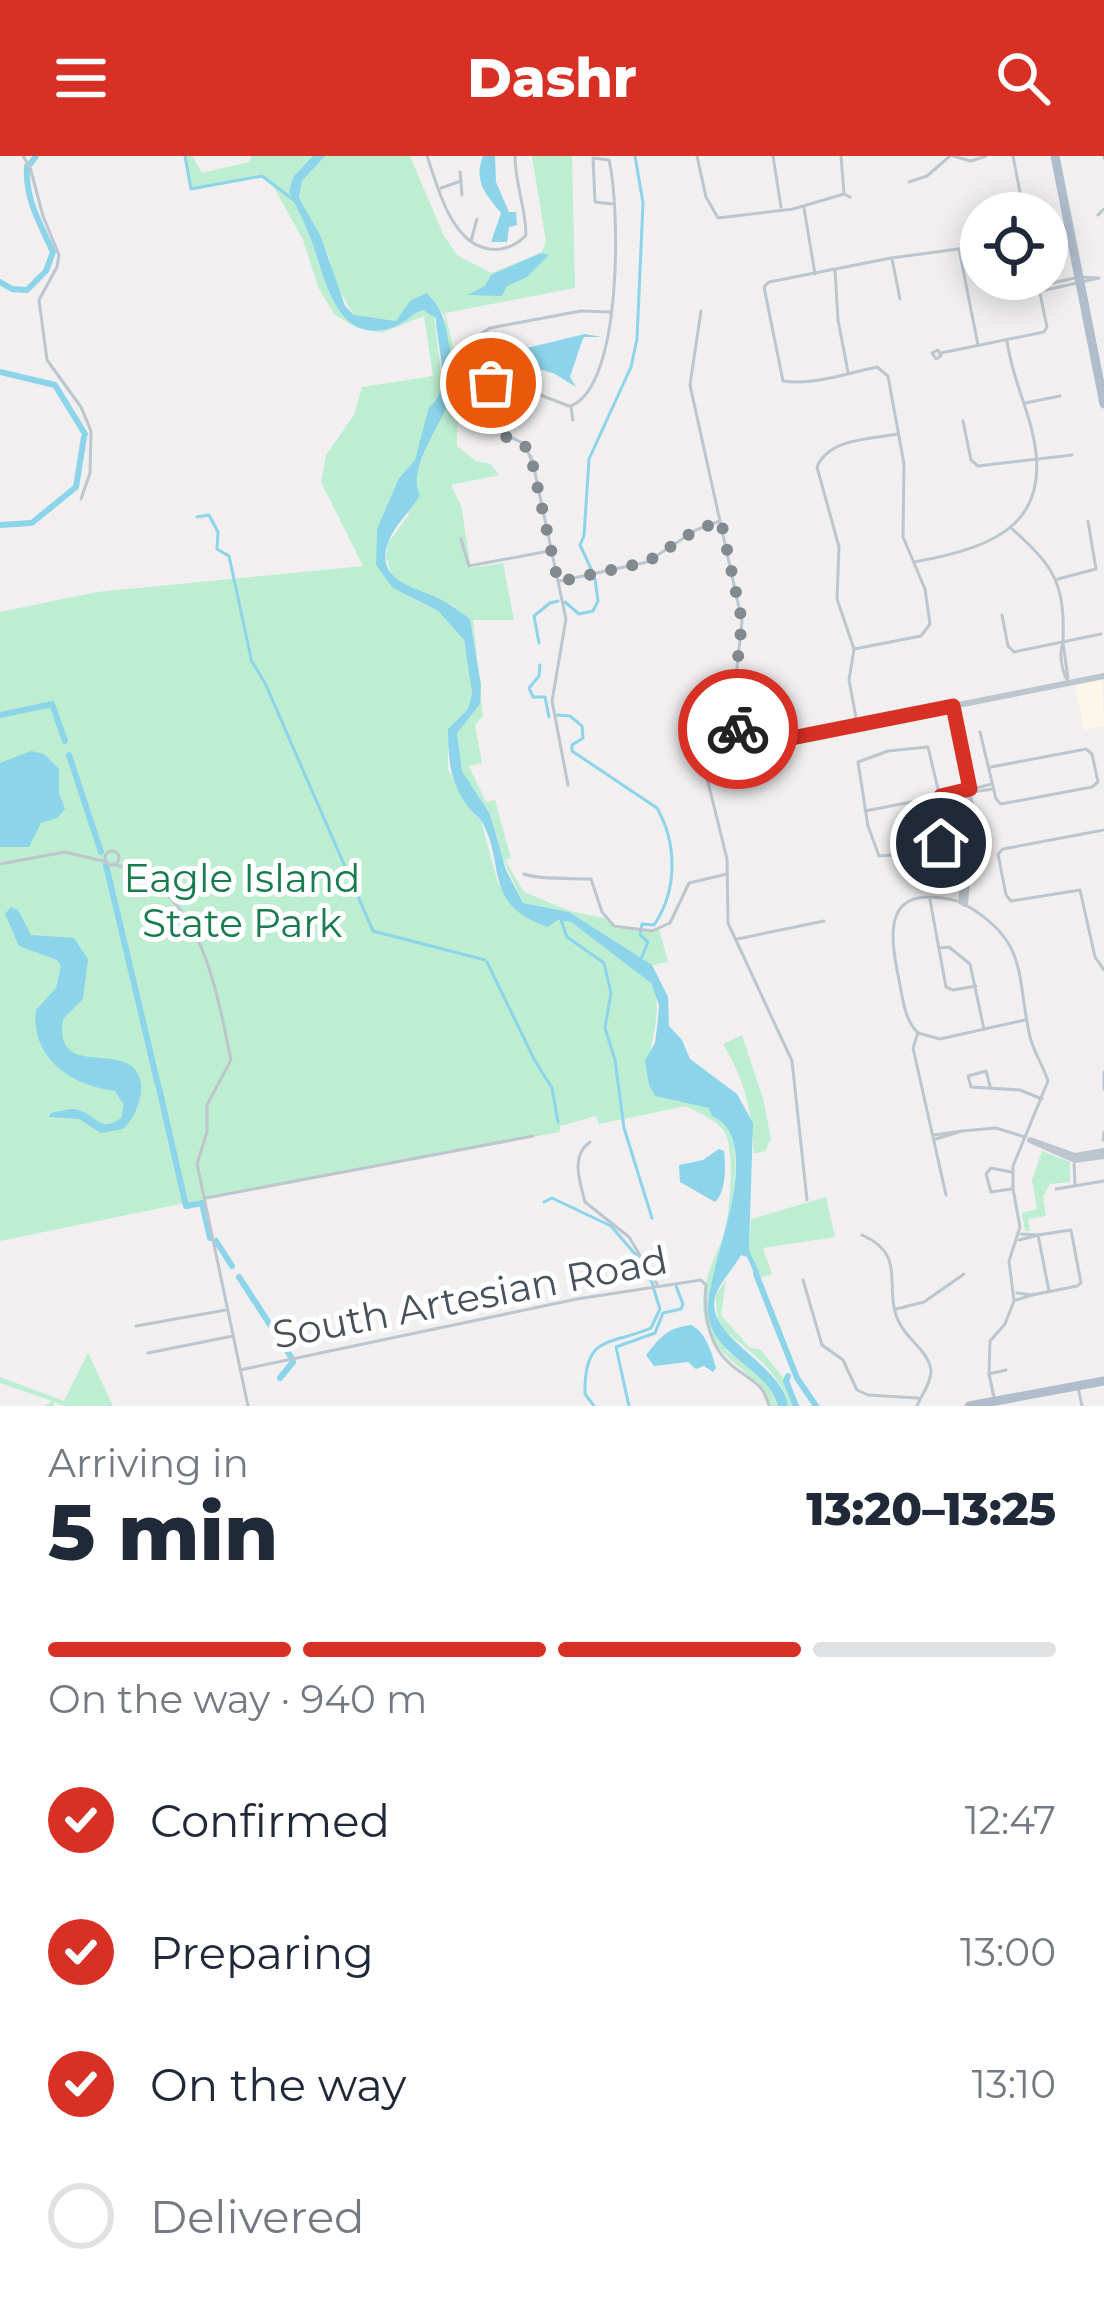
<!DOCTYPE html>
<html lang="en">
<head>
<meta charset="utf-8">
<style>
	:root { --surface:#fff; --page:#f2f2f3; --text:#1f2937; --muted:#747a83; --line:#e0e1e3; --accent:#d93025 }
	body { margin:0; font-family:Montserrat,sans-serif; background:var(--page); color:var(--text); height:100vh; display:flex; flex-direction:column; font-size:45px; white-space:nowrap }
	* { box-sizing:border-box; margin:0 }
	p { font-size:39px; color:var(--muted) }
	.icon { flex:none; width:66px; height:66px; fill:none; stroke:currentColor; stroke-width:2; stroke-linecap:round; stroke-linejoin:round }
	.map { position:relative; height:1250px; overflow:hidden }
	.drawer { display:flex; flex-direction:column; background:var(--surface); flex:1 }
	.drawer>* { flex:none }
	.controls { position:absolute; left:960px; top:36px; display:grid; gap:24px }
	.controls a { display:grid; place-items:center; width:108px; height:108px; border-radius:50%; background:var(--surface); box-shadow:0 6px 30px #0003; font-size:60px }
	.pin { position:absolute; display:grid; place-items:center; width:102px; height:102px; color:#fff; margin:-51px; border:6px solid #fff; border-radius:50%; box-shadow:0 3px 12px #0007 }
	.courier { position:absolute; display:grid; place-items:center; width:120px; height:120px; margin:-60px; border:9px solid #d93025; border-radius:50%; background:#fff; color:#222; box-shadow:0 3px 15px #0007 }
	.overview em { font-style:normal; font-weight:800 }
	.overview div { display:flex; flex-direction:column-reverse }
	.overview { display:flex; align-items:center; justify-content:space-between; height:204px; padding:0 48px }
	h1 { font-size:78px; font-weight:800; line-height:90px }
	.bar { display:grid; grid-template-columns:repeat(4,1fr); gap:18px 12px; align-content:center; height:144px; padding:0 48px }
	.bar i { height:15px; border-radius:9px; background:var(--line) }
	.bar .current { background:var(--accent) }
	.bar p { grid-column:span 4 }
	ol { padding:0 48px; list-style:none }
	li { display:flex; align-items:center; gap:36px; height:132px }
	li p { margin-inline-start:auto }
	li .icon { padding:12px; border-radius:50%; background:var(--accent); color:#fff; stroke-width:4 }
	li:last-child { color:var(--muted) }
	li i { width:66px; height:66px; border:6px solid var(--line); border-radius:50% }
	header { display:flex; justify-content:space-between; align-items:center; height:156px; padding:0 48px; background:var(--accent); color:#fff; font-size:54px; font-weight:800 }
	.map>svg:first-child { display:block }
</style>
</head>
<body>
<header><svg class="icon" aria-label="menu" viewBox="0 0 24 24"><path d="M4 6h16M4 12h16M4 18h16"/></svg>Dashr<svg class="icon" aria-label="search" viewBox="0 0 24 24"><circle cx="10" cy="10" r="6"/><path d="M15 15l6 6"/></svg></header>
<div class="map">
<svg width="1104" height="1250" viewBox="0 0 1104 1250">
	<rect width="100%" height="100%" fill="#f1efef"/>
	<path fill="#fcf7e9" d="M1102,524L1104,570L1084,574L1075,529Z"/>
	<g fill="#beeed2">
		<path d="M185,0H192L202,17L249,6L251,0H313L293,21L289,36C296,50 304,64 309,79C323,113 334,190 391,172C403,169 411,158 423,154L434,158L443,235L415,304L399,322L376,409L411,442L438,455L464,484L472,536L468,553L448,573V613L466,648L481,665L498,727L513,751L548,770L558,764L571,766C595,786 637,801 652,830C671,864 625,930 664,942C678,946 695,947 710,952L713,960C767,987 707,1111 708,1158L727,1195L767,1227L778,1250H769C759,1213 716,1208 705,1164C698,1136 711,1109 722,1084C730,1063 736,993 724,975C715,963 699,957 686,950L599,968L596,960L560,970V976L366,1010L0,1085V456L97,436L363,410L321,326L326,299L354,259L362,231L433,220L424,160L382,177L357,172L335,159L319,133L303,84L270,24L262,20L192,34Z"/>
		<path d="M325,0H410L444,80L457,99L491,117L541,97L546,86L532,0H572L575,132L445,157L459,215L457,290L476,305L491,308L499,319L451,329L461,349L471,412L503,407L514,464H473L483,560L475,569L482,607L469,610L486,646L495,644L511,702L505,704L524,736L570,755L604,762L617,772L659,773L668,806L652,809L569,756L523,747L503,703L490,658L462,615L457,577L479,548L481,529L470,463L452,449L405,432L391,419L386,400L388,387L408,360L415,322L436,265L446,252L445,161L431,140L407,152L396,165L354,159L335,127L329,101L299,42L302,25Z"/>
		<path d="M742,879L764,946L771,984L765,995L754,998C752,957 745,923 723,888Z"/>
		<path d="M1042,995L1070,1006V1026L1050,1028L1043,1041L1046,1060L1028,1063L1030,1075H1025L1022,1057L1037,1053L1032,1024Z"/>
		<path d="M826,1041L835,1081L763,1092L772,1118L761,1122L749,1095L751,1063Z"/>
		<path d="M726,1124L721,1159L749,1191L761,1194L786,1225L796,1250H788C784,1218 742,1189 719,1170L715,1140Z"/>
		<path d="M88,1197L113,1250H64L54,1246V1250H45L52,1245L0,1227V1221L64,1245Z"/>
	</g>
	<g fill="#8cd4ea">
		<path d="M313,0H325L302,25L299,42L321,81L345,150L354,159L396,165L410,145L427,137C443,153 445,166 449,188C451,203 457,220 453,235C446,262 405,313 420,339C411,355 394,369 388,387C376,420 406,429 429,438C444,444 457,453 470,463L481,529L480,548L457,577L462,615L490,658L506,714L523,747L569,756L652,809L668,841L669,870L682,884L690,903L737,938L753,967L749,1094L759,1116L756,1121L747,1101L741,1099C734,1112 719,1127 715,1141C705,1182 783,1208 788,1250H778C767,1210 709,1200 708,1154C707,1107 769,987 712,960L709,952L655,940L649,929L645,904L655,887L658,863L659,849L651,827L571,766L558,764L548,771C482,749 506,708 482,666C479,661 473,657 469,652C450,628 448,603 448,573L468,553L472,537L464,484L438,455L393,432L376,409L377,373L399,322L415,304L429,251C454,235 436,189 436,162L423,154C411,158 403,169 391,172C333,190 324,114 309,79C304,64 296,50 289,36L293,21Z"/>
		<path d="M483,0H495L496,26L509,56H516L517,69L509,71L507,86H491L501,57C486,38 473,26 483,0Z"/>
		<path d="M541,97L549,99L527,121L507,130L502,140L467,139L485,130L491,119Z"/>
		<path d="M585,178L602,181H584L582,185L570,221L576,231L555,218L497,199Z"/>
		<path d="M31,595L44,598L59,613V637L65,653L57,662L41,667L29,691H0V607Z"/>
		<path d="M11,751L18,754L31,779L74,782L88,803L83,843L63,863C55,912 98,896 124,906C153,917 140,958 123,973L101,977L79,963L49,961L51,957C54,956 70,953 73,953C96,955 98,979 121,962L124,949L115,935C73,930 30,903 36,854L56,832L61,810L57,804L19,790L5,758Z"/>
		<path d="M719,993L724,995C726,1010 726,1037 715,1046L680,1026L679,1009L703,1004Z"/>
		<path d="M691,1169C706,1176 712,1197 716,1212L713,1216L704,1210L696,1213L688,1206L654,1210L646,1199C660,1182 666,1172 691,1169Z"/>
	</g>
	<g fill="none" stroke-linecap="round" stroke-linejoin="round">
		<g stroke="#8cd4ea" stroke-width="3">
			<path d="M185,0L191,33L262,20L295,45"/>
			<path d="M197,361L209,359L218,376L217,393L229,400L251,502"/>
			<path d="M592,415L580,389L584,380L589,303L631,211L637,183L643,47L635,0"/>
			<path d="M565,446L579,458L593,455L598,445L595,423"/>
			<path d="M539,487L534,460L550,447L558,445"/>
			<path d="M251,504L265,527L373,775L485,804"/>
			<path d="M540,509L539,520L529,532L533,541H545L549,561"/>
			<path d="M557,559L570,560L582,570L583,582L572,589V595L657,652C677,687 678,734 654,769L642,768L640,779L648,786L641,803"/>
			<path d="M561,764L567,781L604,807L611,837L605,872L615,904L624,972L652,1062"/>
			<path d="M487,806L534,903L552,932L558,966"/>
			<path d="M544,1046L552,1042L611,1070L642,1106L653,1129"/>
			<path d="M594,1250L585,1238C584,1177 610,1190 651,1172L660,1153L654,1134"/>
			<path d="M629,1250L616,1191L655,1177L663,1157L681,1153L683,1148L676,1130"/>
		</g>
		<g stroke="#8cd4ea" stroke-width="6">
			<path d="M31,7L36,0"/>
			<path d="M27,10C25,44 40,67 53,96L46,115"/>
			<path d="M0,126L12,133L27,134L43,118"/>
			<path d="M0,216L55,229L85,278"/>
			<path d="M33,366L76,331L84,281"/>
			<path d="M0,369L31,367"/>
			<path d="M0,559L52,548L65,585"/>
			<path d="M69,599L101,696"/>
			<path d="M106,709L158,929"/>
			<path d="M159,932L186,1050L202,1047L210,1082"/>
			<path d="M216,1085L232,1110"/>
			<path d="M756,1118L797,1222L816,1250"/>
			<path d="M239,1121L291,1201"/>
			<path d="M788,1220L786,1225L796,1250"/>
			<path d="M280,1222L293,1206"/>
		</g>
		<g stroke="#bdc6ce" stroke-width="3">
			<path d="M23,0L30,11L43,60L59,99L57,111L39,144L47,204L81,251L91,275L90,317L81,343"/>
			<path d="M427,0C439,34 454,99 501,93C512,91 519,87 526,79C526,52 515,28 515,0"/>
			<path d="M697,0L706,41L718,62L793,53L844,38"/>
			<path d="M773,0L781,51"/>
			<path d="M841,0L844,38L850,41"/>
			<path d="M953,0L971,5L986,0"/>
			<path d="M1013,0L1024,57"/>
			<path d="M1104,0V2"/>
			<path d="M593,2L595,46L613,48"/>
			<path d="M460,16L462,39"/>
			<path d="M909,26L927,20L950,0"/>
			<path d="M441,32L461,25"/>
			<path d="M804,52L815,118"/>
			<path d="M1098,59L1104,53"/>
			<path d="M471,85L477,63"/>
			<path d="M959,93L978,189"/>
			<path d="M892,103L900,143"/>
			<path d="M835,114L838,164L848,216"/>
			<path d="M1040,130L1079,121L1099,122L1041,135"/>
			<path d="M701,155L690,229L742,465L733,548L741,590"/>
			<path d="M938,194L941,200L936,203L932,197Z"/>
			<path d="M941,197L1044,176L1047,171L1037,123"/>
			<path d="M488,227L514,229L569,250"/>
			<path d="M1025,247L1060,240"/>
			<path d="M571,250C623,229 620,51 609,4L593,2"/>
			<path d="M571,252L573,264"/>
			<path d="M963,265L971,304L978,310L1072,299"/>
			<path d="M531,300L534,312L525,288L488,271V227L480,187L482,177L490,172L581,155L610,156"/>
			<path d="M534,312L566,463L552,545L568,629"/>
			<path d="M1011,372C1055,411 1065,427 1063,487"/>
			<path d="M461,383L469,410L549,395"/>
			<path d="M914,406C998,391 1058,366 1030,267C1022,239 1011,215 1007,185"/>
			<path d="M1058,423L1096,413L1088,365"/>
			<path d="M560,425L647,406L696,374L720,365"/>
			<path d="M1002,459L1008,490L1014,496L1101,478"/>
			<path d="M854,493L921,480L930,468L925,433L903,381L904,308L888,220L877,211C848,217 812,230 783,225L764,131L769,126L891,102L981,90"/>
			<path d="M1068,522L1063,487C1058,499 1063,519 1069,527"/>
			<path d="M857,567L849,524L854,493L837,443L839,391L817,311C829,282 871,283 898,278"/>
			<path d="M980,576L996,643L1001,648L1092,631L1098,626L1092,598L1086,593L991,611"/>
			<path d="M928,591L943,654L941,687L923,697L879,700L868,670L858,606L888,595Z"/>
			<path d="M702,602L727,703L728,767L792,905L807,1044"/>
			<path d="M992,628L945,640L993,633"/>
			<path d="M865,655L937,641"/>
			<path d="M1104,674L1003,693L998,698L1006,739L1011,745L1080,734L1095,801L1104,814"/>
			<circle cx="112" cy="702" r="7"/>
			<path d="M0,708L65,696L107,706"/>
			<path d="M113,708C201,731 215,828 231,904L207,949V976L197,1008L248,1250"/>
			<path d="M524,718C538,724 574,722 591,723L602,756L614,770L652,775L670,767L689,727L727,718"/>
			<path d="M930,744L946,831L953,834L976,830"/>
			<path d="M966,749C1029,786 1016,819 1030,881C1034,896 1043,910 1048,925L1013,1010V1033L1020,1071L1009,1105L1014,1145L1005,1168L990,1185L989,1218L1006,1214"/>
			<path d="M737,783L824,765"/>
			<path d="M939,792L949,791L970,808L984,873"/>
			<path d="M918,877L940,883L1025,864"/>
			<path d="M1104,916V933"/>
			<path d="M990,930L986,915L968,920L971,931L1020,934L1042,943"/>
			<path d="M962,975L996,972L1025,981"/>
			<path d="M934,979L962,975L936,983"/>
			<path d="M1103,984L1104,976"/>
			<path d="M590,986C570,1000 580,1026 585,1046L629,1081L657,1128"/>
			<path d="M1074,1008L1075,1028"/>
			<path d="M1011,1033L991,1036L986,1018L991,1012L1011,1016"/>
			<path d="M1056,1033L1104,1025"/>
			<path d="M946,1039L913,892L918,877C904,863 903,843 899,824C888,772 885,727 957,745"/>
			<path d="M206,1042L533,980"/>
			<path d="M862,1079C910,1100 881,1134 900,1168C908,1184 930,1197 931,1215C931,1228 921,1239 917,1250"/>
			<path d="M1019,1084L1038,1079L1021,1078"/>
			<path d="M803,1124L822,1189L843,1204L857,1234L868,1239L918,1242"/>
			<path d="M1032,1139L1077,1130L1081,1127L1071,1074L1038,1079L1049,1135"/>
			<path d="M1016,1144L1032,1139L1017,1137"/>
			<path d="M896,1153L924,1146L964,1118"/>
			<path d="M136,1170L226,1154"/>
			<path d="M148,1197L233,1180"/>
			<path d="M240,1214L577,1143L701,1124L706,1129C703,1163 709,1195 739,1215C755,1226 764,1230 769,1250"/>
			<path d="M1078,1231L1082,1250"/>
			<path d="M993,1238L989,1218L994,1240"/>
		</g>
		<g stroke="#bdc6ce" stroke-width="6">
			<path d="M953,551L959,579L954,555"/>
			<path d="M959,579L973,661L965,748"/>
			<path d="M702,600L1104,520"/>
			<path d="M961,746L963,732"/>
			<path d="M1104,995L1075,1000L1030,984L1075,1004L1104,1000"/>
		</g>
		<g stroke="#afbdcd" stroke-width="9">
			<path d="M1055,0L1104,248"/>
			<path d="M969,1250L1104,1225"/>
		</g>
	</g>
	<g fill="none" stroke-linecap="round" stroke-linejoin="round">
		<path stroke="#82898f" stroke-width="12" stroke-dasharray="0 21.6" d="M491,227L487,268C497,283 519,280 530,296L558,426L647,406L696,374L721,365L742,465L733,548L738,573"/>
		<path stroke="#d93025" stroke-width="15" d="M738,573L741,592L953,550L970,633L941,640V687"/>
	</g>
	<g text-anchor="middle" dominant-baseline="central" stroke-width="10" stroke-linejoin="round" paint-order="stroke">
		<g font-size="39" fill="#197c4e" stroke="#fff">
			<text x="242" y="722">Eagle Island<tspan x="242" dy="45">State Park</tspan></text>
		</g>
		<g font-size="39" fill="#47525c" stroke="#fff">
			<text transform="translate(470 1141) rotate(-11)">South Artesian Road</text>
		</g>
	</g>
</svg>
<div class="controls">
<a><svg class="icon" aria-label="locate" viewBox="0 0 24 24"><circle cx="12" cy="12" r="6"/><path d="M12 2v4M12 18v4M2 12h4M18 12h4"/></svg></a>
</div>
<div class="pin" style="left:491px;top:227px;background:#ea580c"><svg class="icon" aria-label="bag" viewBox="0 0 24 24"><path d="M5 8h14l-1 12H6zM9 8a3 3 0 0 1 6 0"/></svg></div>
<div class="pin" style="left:941px;top:687px;background:#1f2937"><svg class="icon" aria-label="home" viewBox="0 0 24 24"><path d="M3 11l9-7 9 7M6 9v11h12V9"/></svg></div>
<div class="courier" style="left:738px;top:573px"><svg class="icon" aria-label="bike" viewBox="0 0 24 24"><circle cx="6" cy="16" r="4"/><circle cx="18" cy="16" r="4"/><path d="M6 16l4-8h5l3 8M10 8l3 8H6M13 5h3"/></svg></div>
</div>
<section class="drawer">
<div class="overview"><div><h1>5 min</h1><p>Arriving in</p></div><em>13:20–13:25</em></div>
<div class="bar"><i class="current"></i><i class="current"></i><i class="current"></i><i></i><p>On the way · 940 m</p></div>
<ol>
<li><svg class="icon" aria-label="check" viewBox="0 0 24 24"><path d="M5 12l5 5 9-10"/></svg>Confirmed<p>12:47</p></li>
<li><svg class="icon" aria-label="check" viewBox="0 0 24 24"><path d="M5 12l5 5 9-10"/></svg>Preparing<p>13:00</p></li>
<li><svg class="icon" aria-label="check" viewBox="0 0 24 24"><path d="M5 12l5 5 9-10"/></svg>On the way<p>13:10</p></li>
<li><i></i>Delivered</li>
</ol>
</section>
</body>
</html>
